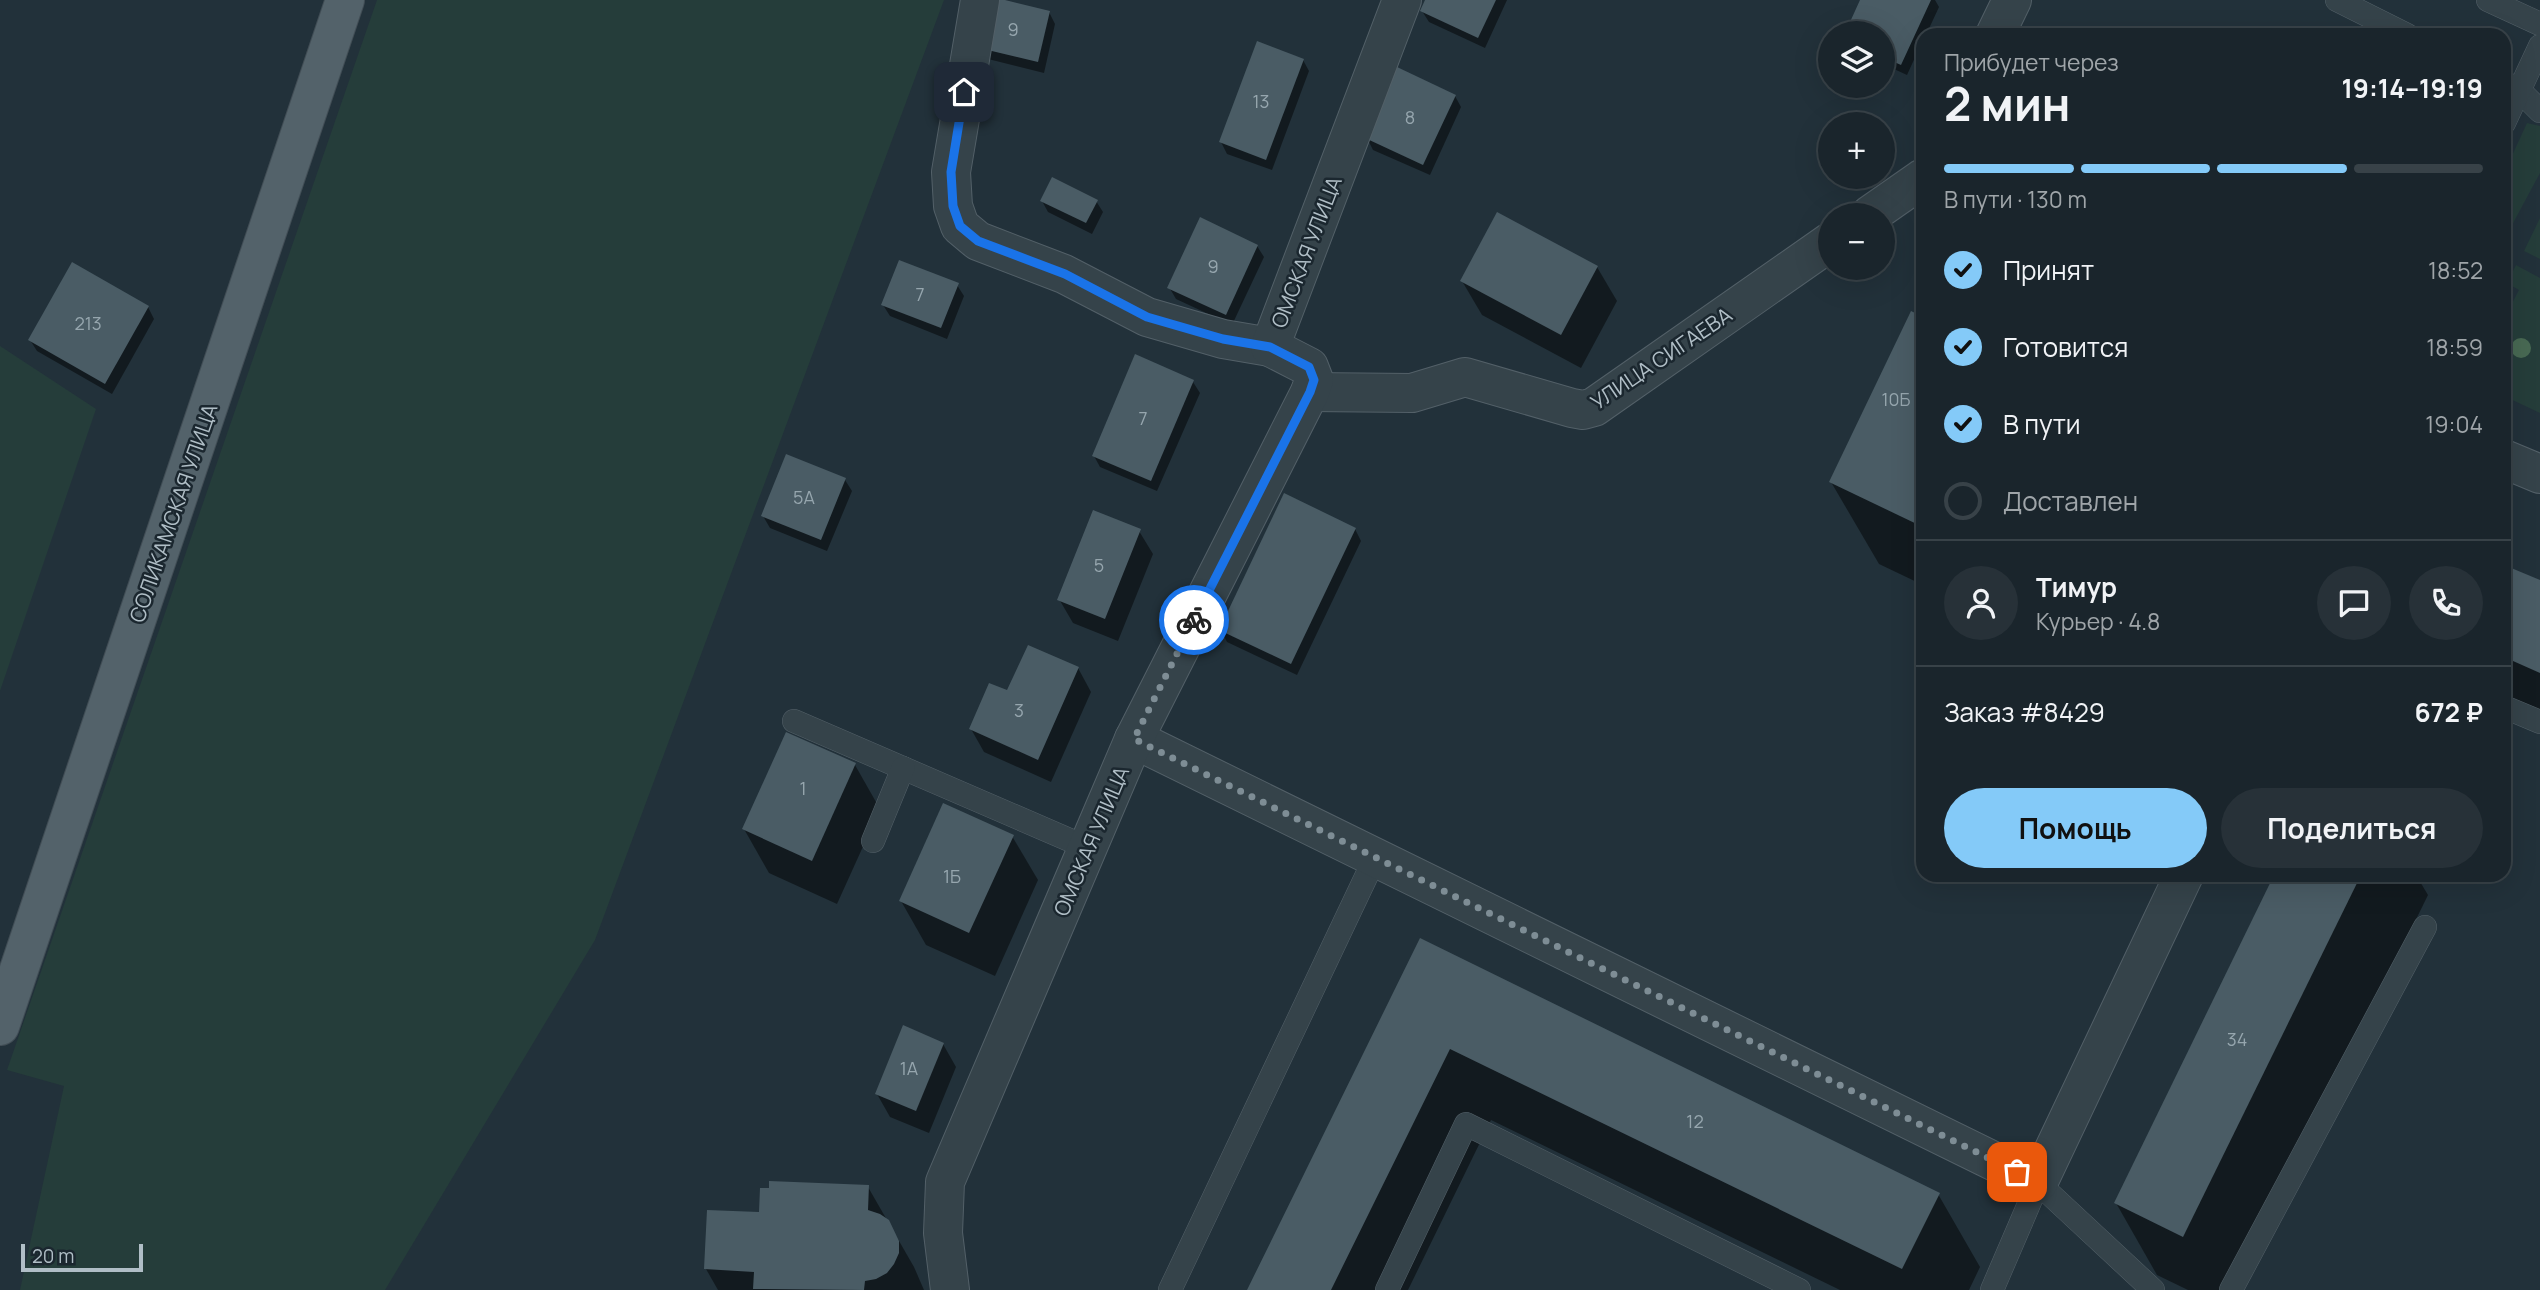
<!DOCTYPE html>
<html lang="ru">
<head>
<meta charset="utf-8">
<style>
	:root { --surface:#1a252c; --page:#273138; --text:#f1f3f6; --muted:#9fa5a9; --line:#384248; --accent:#84caf8 }
	body { margin:0; font-family:Manrope,sans-serif; background:var(--page); color:var(--text); height:100vh; display:flex; flex-direction:column; font-size:26px; white-space:nowrap }
	* { box-sizing:border-box; margin:0 }
	p { font-size:23px; color:var(--muted) }
	.icon { flex:none; width:38px; height:38px; fill:none; stroke:currentColor; stroke-width:2; stroke-linecap:round; stroke-linejoin:round }
	.map { position:relative; flex:1; overflow:hidden }
	.details { position:absolute; left:1916px; top:28px; width:595px; height:854px; display:flex; flex-direction:column; background:var(--surface); border-radius:21px; box-shadow:0 7px 28px #0002,0 0 0 2px var(--line) }
	.details>* { flex:none }
	.tools { position:absolute; left:1818px; top:21px; display:grid; gap:14px }
	.tools a { display:grid; place-items:center; width:77px; height:77px; border-radius:50%; background:var(--surface); box-shadow:0 7px 28px #0002,0 0 0 2px var(--line); font-size:35px }
	.scale { position:absolute; left:21px; bottom:18px; width:122px; box-sizing:border-box; padding-left:7px; border:4px solid #b0bec6; border-top:0; font-size:19px; line-height:24px; white-space:nowrap; color:#b0bec6; -webkit-text-stroke:5px #1b272f; paint-order:stroke }
	.pin { position:absolute; display:grid; place-items:center; width:60px; height:60px; color:#fff; margin:-30px; border-radius:14px; box-shadow:0 4px 10px #0006 }
	.courier { position:absolute; display:grid; place-items:center; width:70px; height:70px; margin:-35px; border:5px solid #1a73e8; border-radius:50%; background:#fff; color:#222; box-shadow:0 2px 9px #0007 }
	.head em { font-style:normal; font-weight:700 }
	.head div { display:flex; flex-direction:column-reverse }
	.head { display:flex; align-items:center; justify-content:space-between; height:119px; padding:0 28px }
	h1 { font-size:46px; font-weight:700; line-height:52px }
	.bar { display:grid; grid-template-columns:repeat(4,1fr); gap:10px 7px; align-content:center; height:84px; padding:0 28px }
	.bar i { height:9px; border-radius:5px; background:var(--line) }
	.bar .on { background:var(--accent) }
	.bar p { grid-column:span 4 }
	.line { display:flex; align-items:center; gap:18px; padding:0 28px; border-top:2px solid var(--line) }
	.line div { flex:1 }
	.round { display:grid; place-items:center; flex:none; width:74px; height:74px; border-radius:37px; background:var(--page) }
	ol { padding:0 28px; list-style:none }
	li { display:flex; align-items:center; gap:21px; height:77px }
	li p { margin-inline-start:auto }
	li .icon { padding:7px; border-radius:50%; background:var(--accent); color:#111; stroke-width:4 }
	li:last-child { color:var(--muted) }
	li i { width:38px; height:38px; border:4px solid var(--line); border-radius:50% }
	.action { display:flex; gap:14px; margin-top:auto; padding:14px 28px }
	.action a { flex:1; height:80px; border-radius:42px; background:var(--accent); color:#111; font-size:28px; font-weight:700; line-height:80px; text-align:center }
	.action a+a { background:var(--page); color:var(--text) }
	.map>svg:first-child { display:block }
</style>
</head>
<body>
<div class="map">
<svg width="2540" height="1290" viewBox="0 0 2540 1290">
	<rect width="100%" height="100%" fill="#22313a"/>
	<g fill="#253d3a">
		<path d="M377,0H944L595,940L385,1290H20L64,1086L7,1070Z"/>
		<path d="M2527,123L2540,126V173L2504,240V173Z"/>
		<path d="M2540,218V259L2524,251Z"/>
		<path d="M2516,265L2540,278V413L2504,396V319L2519,290L2507,283Z"/>
		<path d="M0,346L96,409L0,691Z"/>
	</g>
	<g fill="#0007">
		<path d="M1427,0H1507L1485,48L1429,22L1422,11Z"/>
		<path d="M1862,0H1935L1939,7L1926,35H1923V40L1907,75L1883,64V33H1847Z"/>
		<path d="M1049,12L1055,24L1044,73L984,58L977,47Z"/>
		<path d="M1303,60L1309,71L1272,170L1227,154L1221,142Z"/>
		<path d="M1455,96L1461,107L1430,175L1373,150L1367,138Z"/>
		<path d="M1042,201H1096L1103,212L1092,234L1048,212Z"/>
		<path d="M1257,246L1264,257L1232,325L1176,299L1169,287Z"/>
		<path d="M1597,267L1617,301L1581,368L1482,315L1462,281Z"/>
		<path d="M957,285L964,296L947,339L890,316L883,305Z"/>
		<path d="M148,307L154,319L112,394L37,351L30,340Z"/>
		<path d="M1911,313L1923,319V585L1879,564L1831,482Z"/>
		<path d="M1193,382L1200,393L1157,491L1100,467L1094,456Z"/>
		<path d="M845,480L852,491L827,551L770,528L763,516Z"/>
		<path d="M1355,529L1361,541L1297,675L1227,642L1221,630Z"/>
		<path d="M1139,531L1153,554L1118,641L1073,623L1059,599Z"/>
		<path d="M2504,566L2540,582V725L2504,701Z"/>
		<path d="M1078,668L1091,692L1051,782L984,752L971,729L1008,693Z"/>
		<path d="M855,765L880,809L837,904L769,873L744,829Z"/>
		<path d="M1012,836L1038,880L995,976L926,945L901,901Z"/>
		<path d="M2276,875H2416L2428,895L2234,1290H2188L2157,1275L2116,1203Z"/>
		<path d="M1421,941L1938,1194L1980,1267L1969,1290H1840L1491,1120L1408,1290H1249Z"/>
		<path d="M943,1044L956,1067L929,1133L890,1117L877,1094Z"/>
		<path d="M868,1187L914,1267L924,1290H718L706,1269L760,1214Z"/>
	</g>
	<g fill="#4a5c65">
		<path d="M987,0H1005L1050,11L1038,62L975,47Z"/>
		<path d="M1425,0H1496L1478,38L1420,11Z"/>
		<path d="M1860,0H1931L1901,65L1883,57V33H1845Z"/>
		<path d="M1257,41L1304,59L1266,160L1219,142Z"/>
		<path d="M1397,67L1456,95L1423,165L1365,138Z"/>
		<path d="M1052,177L1098,200L1086,223L1040,201Z"/>
		<path d="M1497,212L1598,266L1561,335L1460,281Z"/>
		<path d="M1200,217L1258,245L1226,315L1167,288Z"/>
		<path d="M899,260L959,283L941,328L881,305Z"/>
		<path d="M72,262L149,306L105,384L28,340Z"/>
		<path d="M1911,311L1923,317V527L1829,482Z"/>
		<path d="M1135,354L1194,380L1151,481L1092,456Z"/>
		<path d="M786,454L846,478L821,540L761,516Z"/>
		<path d="M1284,493L1356,528L1291,664L1219,630Z"/>
		<path d="M1093,510L1141,529L1105,619L1057,600Z"/>
		<path d="M2504,565L2540,580V673L2504,657Z"/>
		<path d="M1028,645L1079,667L1038,760L969,729L989,683L1007,690Z"/>
		<path d="M786,732L856,763L812,861L742,829Z"/>
		<path d="M943,803L1014,835L969,933L899,901Z"/>
		<path d="M2274,875H2361L2183,1237L2114,1203Z"/>
		<path d="M1420,938L1940,1193L1902,1269L1450,1049L1331,1290H1247Z"/>
		<path d="M903,1025L944,1043L916,1111L875,1094Z"/>
		<path d="M769,1181L869,1185L868,1210L880,1214L889,1220L899,1241V1253L894,1264L887,1273L876,1279L865,1281L864,1290L753,1289L754,1272L704,1269L707,1210L759,1212L760,1188H769Z"/>
	</g>
	<g fill="none" stroke-linecap="round" stroke-linejoin="round">
		<g stroke="#536068" stroke-width="24">
			<g id="service">
				<path d="M2337,0L2407,35"/>
				<path d="M2488,0L2540,24"/>
				<path d="M2507,84L2518,89L2540,111"/>
				<path d="M2504,123L2540,46"/>
				<path d="M2504,711L2509,709L2540,722"/>
				<path d="M794,721L1088,848"/>
				<path d="M873,841L903,768"/>
				<path d="M1170,1290L1375,858"/>
				<path d="M1387,1290L1466,1124L1799,1290"/>
				<path d="M1992,1290L2038,1183L2153,1290"/>
				<path d="M2231,1290L2425,927"/>
			</g>
		</g>
		<g stroke="#536068" stroke-width="40">
			<g id="minor">
				<path d="M980,0L951,172L953,206L960,226L978,241L1064,274L1147,317L1223,339L1270,347"/>
				<path d="M1995,35L2012,0"/>
				<path d="M1870,215L1923,178"/>
				<path d="M1310,392L1412,393L1465,377L1572,408L1583,410L1594,407L1830,242"/>
				<path d="M2504,459L2540,474"/>
				<path d="M1134,739L2038,1183L2184,875"/>
				<path d="M950,1290L943,1233L945,1182L1134,739L1310,392L1314,380L1309,367L1270,347L1402,0"/>
			</g>
		</g>
		<g stroke="#424e56" stroke-width="40">
			<path id="primary" d="M0,1026L345,0"/>
		</g>
		<use href="#service" stroke="#35434a" stroke-width="23"/>
		<use href="#minor" stroke="#35434a" stroke-width="38"/>
		<use href="#primary" stroke="#53626a" stroke-width="38"/>
	</g>
	<circle fill="#486953" cx="2521" cy="348" r="10"/>
	<g fill="none" stroke-linecap="round" stroke-linejoin="round">
		<path stroke="#7e8d95" stroke-width="7" stroke-dasharray="0 12.6" d="M1194,620L1134,739L2017,1172"/>
		<path stroke="#1a73e8" stroke-width="9" d="M964,92L951,172L953,206L960,226L978,241L1065,274L1147,317L1223,339L1270,347L1309,367L1314,380L1310,392L1194,620"/>
	</g>
	<g text-anchor="middle" dominant-baseline="central" stroke-width="5" stroke-linejoin="round" paint-order="stroke">
		<g font-size="18" fill="#96a6ae">
			<text x="1013" y="29">9</text>
			<text x="1261" y="101">13</text>
			<text x="1410" y="117">8</text>
			<text x="1213" y="266">9</text>
			<text x="920" y="294">7</text>
			<text x="88" y="323">213</text>
			<text x="1896" y="399">10Б</text>
			<text x="1143" y="418">7</text>
			<text x="804" y="497">5А</text>
			<text x="1099" y="565">5</text>
			<text x="1019" y="710">3</text>
			<text x="803" y="788">1</text>
			<text x="952" y="876">1Б</text>
			<text x="2237" y="1039">34</text>
			<text x="909" y="1068">1А</text>
			<text x="1695" y="1121">12</text>
		</g>
		<g font-size="21" fill="#b0bec6" stroke="#1b272f">
			<text transform="translate(1306 252) rotate(-69)">ОМСКАЯ УЛИЦА</text>
			<text transform="translate(1661 358) rotate(-34)">УЛИЦА СИГАЕВА</text>
			<text transform="translate(173 513) rotate(-71)">СОЛИКАМСКАЯ УЛИЦА</text>
			<text transform="translate(1091 841) rotate(-67)">ОМСКАЯ УЛИЦА</text>
		</g>
	</g>
</svg>
<div class="tools">
<a><svg class="icon" aria-label="layers" viewBox="0 0 24 24"><path d="M12 4l9 5-9 5-9-5zM3 14l9 5 9-5"/></svg></a>
<a>+</a>
<a>−</a>
</div>
<div class="scale">20 m</div>
<div class="pin" style="left:2017px;top:1172px;background:#ea580c"><svg class="icon" aria-label="bag" viewBox="0 0 24 24"><path d="M5 8h14l-1 12H6zM9 8a3 3 0 0 1 6 0"/></svg></div>
<div class="pin" style="left:964px;top:92px;background:#1f2937"><svg class="icon" aria-label="home" viewBox="0 0 24 24"><path d="M3 11l9-7 9 7M6 9v11h12V9"/></svg></div>
<div class="courier" style="left:1194px;top:620px"><svg class="icon" aria-label="bike" viewBox="0 0 24 24"><circle cx="6" cy="16" r="4"/><circle cx="18" cy="16" r="4"/><path d="M6 16l4-8h5l3 8M10 8l3 8H6M13 5h3"/></svg></div>
<section class="details">
<div class="head"><div><h1>2 мин</h1><p>Прибудет через</p></div><em>19:14–19:19</em></div>
<div class="bar"><i class="on"></i><i class="on"></i><i class="on"></i><i></i><p>В пути · 130 m</p></div>
<ol>
<li><svg class="icon" aria-label="check" viewBox="0 0 24 24"><path d="M5 12l5 5 9-10"/></svg>Принят<p>18:52</p></li>
<li><svg class="icon" aria-label="check" viewBox="0 0 24 24"><path d="M5 12l5 5 9-10"/></svg>Готовится<p>18:59</p></li>
<li><svg class="icon" aria-label="check" viewBox="0 0 24 24"><path d="M5 12l5 5 9-10"/></svg>В пути<p>19:04</p></li>
<li><i></i>Доставлен</li>
</ol>
<div class="line" style="height:126px"><a class="round"><svg class="icon" aria-label="person" viewBox="0 0 24 24"><circle cx="12" cy="8" r="4"/><path d="M4 21q1-7 8-7t8 7"/></svg></a><div><b>Тимур</b><p>Курьер · 4.8</p></div><a class="round"><svg class="icon" aria-label="chat" viewBox="0 0 24 24"><path d="M4 5h16v11H9l-5 4z"/></svg></a><a class="round"><svg class="icon" aria-label="phone" viewBox="0 0 24 24"><path d="M5 4h4l2 5-3 2q2 4 5 5l2-3 5 2v4C11 20 4 13 5 4z"/></svg></a></div>
<div class="line" style="height:91px"><div>Заказ #8429</div><b>672 ₽</b></div>
<div class="action"><a>Помощь</a><a>Поделиться</a></div>
</section>
</div>
</body>
</html>
